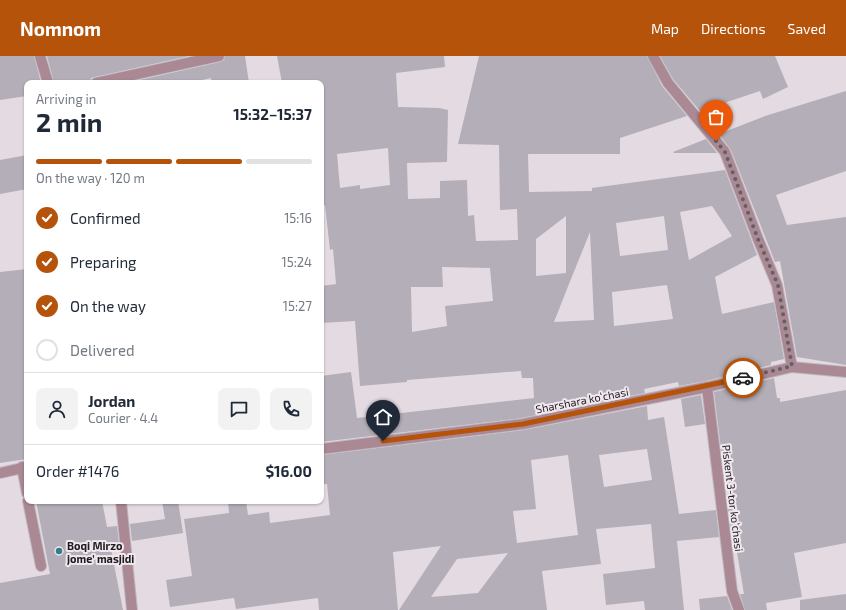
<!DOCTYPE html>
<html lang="en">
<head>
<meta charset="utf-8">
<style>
	:root { --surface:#fff; --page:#f2f2f3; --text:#1f2937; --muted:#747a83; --line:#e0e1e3; --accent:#b45309 }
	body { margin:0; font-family:"Exo 2",sans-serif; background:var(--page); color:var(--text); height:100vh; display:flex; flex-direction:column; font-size:15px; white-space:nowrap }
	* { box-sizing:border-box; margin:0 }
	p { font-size:13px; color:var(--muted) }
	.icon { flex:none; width:22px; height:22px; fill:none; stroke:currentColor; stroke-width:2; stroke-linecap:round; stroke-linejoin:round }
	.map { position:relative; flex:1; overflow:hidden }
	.drawer { position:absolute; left:24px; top:24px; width:300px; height:424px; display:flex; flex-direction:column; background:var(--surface); border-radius:8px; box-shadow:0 1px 3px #0004 }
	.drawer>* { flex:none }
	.pin { position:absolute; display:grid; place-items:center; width:34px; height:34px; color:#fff; margin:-41px -17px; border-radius:50% 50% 50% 0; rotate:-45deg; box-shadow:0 0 4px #0007 }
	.pin .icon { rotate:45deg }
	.courier { position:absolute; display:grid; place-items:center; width:40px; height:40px; margin:-20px; border:3px solid #b45309; border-radius:50%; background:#fff; color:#222; box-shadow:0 1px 5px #0007 }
	.head em { font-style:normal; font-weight:700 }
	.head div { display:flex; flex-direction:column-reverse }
	.head { display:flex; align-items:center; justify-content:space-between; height:68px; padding:0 12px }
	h1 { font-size:26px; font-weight:700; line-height:30px }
	.bar { display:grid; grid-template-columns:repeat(4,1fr); gap:6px 4px; align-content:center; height:48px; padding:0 12px }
	.bar i { height:5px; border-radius:3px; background:var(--line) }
	.bar .current { background:var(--accent) }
	.bar p { grid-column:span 4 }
	.line { display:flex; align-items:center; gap:10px; padding:0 12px; border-top:1px solid var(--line) }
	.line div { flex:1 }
	.round { display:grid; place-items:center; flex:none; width:42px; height:42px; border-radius:8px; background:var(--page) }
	ol { padding:0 12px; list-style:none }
	li { display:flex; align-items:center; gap:12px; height:44px }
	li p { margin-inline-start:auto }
	li .icon { padding:4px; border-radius:50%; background:var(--accent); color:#fff; stroke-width:4 }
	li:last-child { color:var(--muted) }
	li i { width:22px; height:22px; border:2px solid var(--line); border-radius:50% }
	header { display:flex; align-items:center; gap:24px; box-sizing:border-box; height:56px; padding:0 20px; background:var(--accent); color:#fff }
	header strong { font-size:19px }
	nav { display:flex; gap:22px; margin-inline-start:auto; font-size:14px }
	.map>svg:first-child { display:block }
</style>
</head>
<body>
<header>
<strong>Nomnom</strong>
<nav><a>Map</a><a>Directions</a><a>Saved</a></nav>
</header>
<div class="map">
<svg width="846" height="554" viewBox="0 0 846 554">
	<rect width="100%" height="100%" fill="#e4dbe2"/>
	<g fill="#b3aeb7" fill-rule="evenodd">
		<path d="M0,0H34L41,27H27V40L0,44Z"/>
		<path d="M47,0H189L95,21L91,22L90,27H54Z"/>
		<path d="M225,0H245L249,27H212L211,22L189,27H126L220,6L224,4Z"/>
		<path d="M277,0H444L445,11L396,17L398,51L439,52L448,54L447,106L407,107L408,143L440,142V125L467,124L468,160L474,159L476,185L518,184L517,153L500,154L499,89L458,88L479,0H647L662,30L687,60L620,82V98H528L529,136L592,135V132L725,114L757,199L715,221L722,258L774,246L784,303L771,306V309L706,325L679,330L678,326L644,333L645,337L522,362L321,386V351L324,350L321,320L351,316L357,362L534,342L533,322H522L521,315L407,324V326L360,330L355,265L321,267V230L336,228L333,193L330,194L325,149L321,150V27H282ZM388,92L390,129L360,133V129L340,132L337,98ZM712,150L732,180L689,204L680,156ZM566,160V217L536,220V183ZM664,160L668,194L620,200L616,167ZM590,176L594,264L554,266L567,233ZM442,211L490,212L493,245L445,250L447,270L412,276L411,231H443ZM667,229L673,263L614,270L612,236Z"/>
		<path d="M660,0H775L788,31L763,43L760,35L700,55L673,23Z"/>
		<path d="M846,35V115L776,139L787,169L846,161V309L797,301L780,205L775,206L731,94L719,78L765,60Z"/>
		<path d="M706,83L717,97H674L673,96Z"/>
		<path d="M27,99V133L0,138V104Z"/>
		<path d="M27,213V403L0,407V216Z"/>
		<path d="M774,322L777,342H780V346L846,334V487L794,497L802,541L766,547L767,554H745L740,538H744L734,479L732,480L728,453L731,452L723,409L714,336Z"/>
		<path d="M701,339L705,368L685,371L681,343Z"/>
		<path d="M647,350L648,364L664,361L679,458L716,454L719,481L677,485L684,554H645L644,545L606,549L603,518L655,512L651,468L596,473L601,508L542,515L547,554H399L441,490L393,496L398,554H319L318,542L236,553L234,542L170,551L166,524L192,520L184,463L229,457L228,445H246L248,459L269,456L270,467L330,459L327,428H321V399L524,374ZM647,393L652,424L604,431L599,399ZM568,399L578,479L517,487L513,455L536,453L531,404ZM508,497L478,537L431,541L457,503Z"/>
		<path d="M36,445H102L107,471L117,470L119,487L110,488L123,554H0V527L50,518Z"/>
		<path d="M162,445H178L183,477L132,485L130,468L165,463Z"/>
		<path d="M846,538V554H800V544Z"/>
		<path d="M727,540L732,554H700L699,543Z"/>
	</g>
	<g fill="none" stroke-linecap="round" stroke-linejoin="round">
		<g stroke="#c1b9bf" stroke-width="12">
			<g id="minor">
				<path d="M40,0L48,27"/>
				<path d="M653,0L668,27L725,96L758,183L777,229L792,311"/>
				<path d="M96,27L219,0"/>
				<path d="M707,331L732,535L739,554"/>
				<path d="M321,393L523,368L707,331L792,311L846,316"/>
				<path d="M22,411L27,437"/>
				<path d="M0,417L27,411"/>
				<path d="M28,445L41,510"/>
				<path d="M121,445L132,554"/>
			</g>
		</g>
		<use href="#minor" stroke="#ab8994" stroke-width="10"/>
	</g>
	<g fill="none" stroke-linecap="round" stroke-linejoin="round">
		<path stroke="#645f63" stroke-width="4" stroke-dasharray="0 7.2" d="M716,85L725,96L758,183L778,229L792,310L743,322"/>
		<path stroke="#b45309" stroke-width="5" d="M383,385L523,368L743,322"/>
	</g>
	<circle fill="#367c88" stroke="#f1e8ef" stroke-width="1.5" cx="59" cy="495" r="4"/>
	<g text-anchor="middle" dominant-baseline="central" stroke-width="4" stroke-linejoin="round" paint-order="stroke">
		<g font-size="11" fill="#1f1c1e" stroke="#f1e8ef">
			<text transform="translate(582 344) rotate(-11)">Sharshara koʻchasi</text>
			<text transform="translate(733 442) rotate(83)">Piskent 3-tor koʻchasi</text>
		</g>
		<g font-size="11" font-weight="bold" fill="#1f1c1e" stroke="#f1e8ef" text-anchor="start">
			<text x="67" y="489">Boqi Mirzo<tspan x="67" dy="13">jome’ masjidi</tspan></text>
		</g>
	</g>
</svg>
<div class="pin" style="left:716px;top:85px;background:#ea580c"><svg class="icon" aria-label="bag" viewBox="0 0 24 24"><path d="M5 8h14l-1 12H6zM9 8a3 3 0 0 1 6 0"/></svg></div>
<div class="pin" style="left:383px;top:385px;background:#1f2937"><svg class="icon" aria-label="home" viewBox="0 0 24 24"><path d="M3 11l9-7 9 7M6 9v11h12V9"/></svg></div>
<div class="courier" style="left:743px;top:322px"><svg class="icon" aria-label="car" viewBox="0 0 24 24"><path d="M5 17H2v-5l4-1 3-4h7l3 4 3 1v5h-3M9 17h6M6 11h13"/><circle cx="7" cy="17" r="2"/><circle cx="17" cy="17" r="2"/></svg></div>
<section class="drawer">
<div class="head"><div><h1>2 min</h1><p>Arriving in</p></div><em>15:32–15:37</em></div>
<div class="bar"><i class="current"></i><i class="current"></i><i class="current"></i><i></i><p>On the way · 120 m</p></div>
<ol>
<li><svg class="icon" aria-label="check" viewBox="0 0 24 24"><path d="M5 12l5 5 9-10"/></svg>Confirmed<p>15:16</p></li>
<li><svg class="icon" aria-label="check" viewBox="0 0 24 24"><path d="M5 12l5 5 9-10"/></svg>Preparing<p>15:24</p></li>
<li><svg class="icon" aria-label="check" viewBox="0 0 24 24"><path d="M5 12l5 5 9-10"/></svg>On the way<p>15:27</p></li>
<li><i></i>Delivered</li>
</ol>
<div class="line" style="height:72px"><a class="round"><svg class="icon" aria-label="person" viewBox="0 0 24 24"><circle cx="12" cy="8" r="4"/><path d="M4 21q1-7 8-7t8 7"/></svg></a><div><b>Jordan</b><p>Courier · 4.4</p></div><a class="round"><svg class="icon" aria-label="chat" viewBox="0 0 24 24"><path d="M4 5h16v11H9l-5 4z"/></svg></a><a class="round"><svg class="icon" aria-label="phone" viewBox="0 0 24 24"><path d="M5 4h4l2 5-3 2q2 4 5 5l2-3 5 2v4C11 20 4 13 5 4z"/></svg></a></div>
<div class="line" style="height:52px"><div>Order #1476</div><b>$16.00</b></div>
</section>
</div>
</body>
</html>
